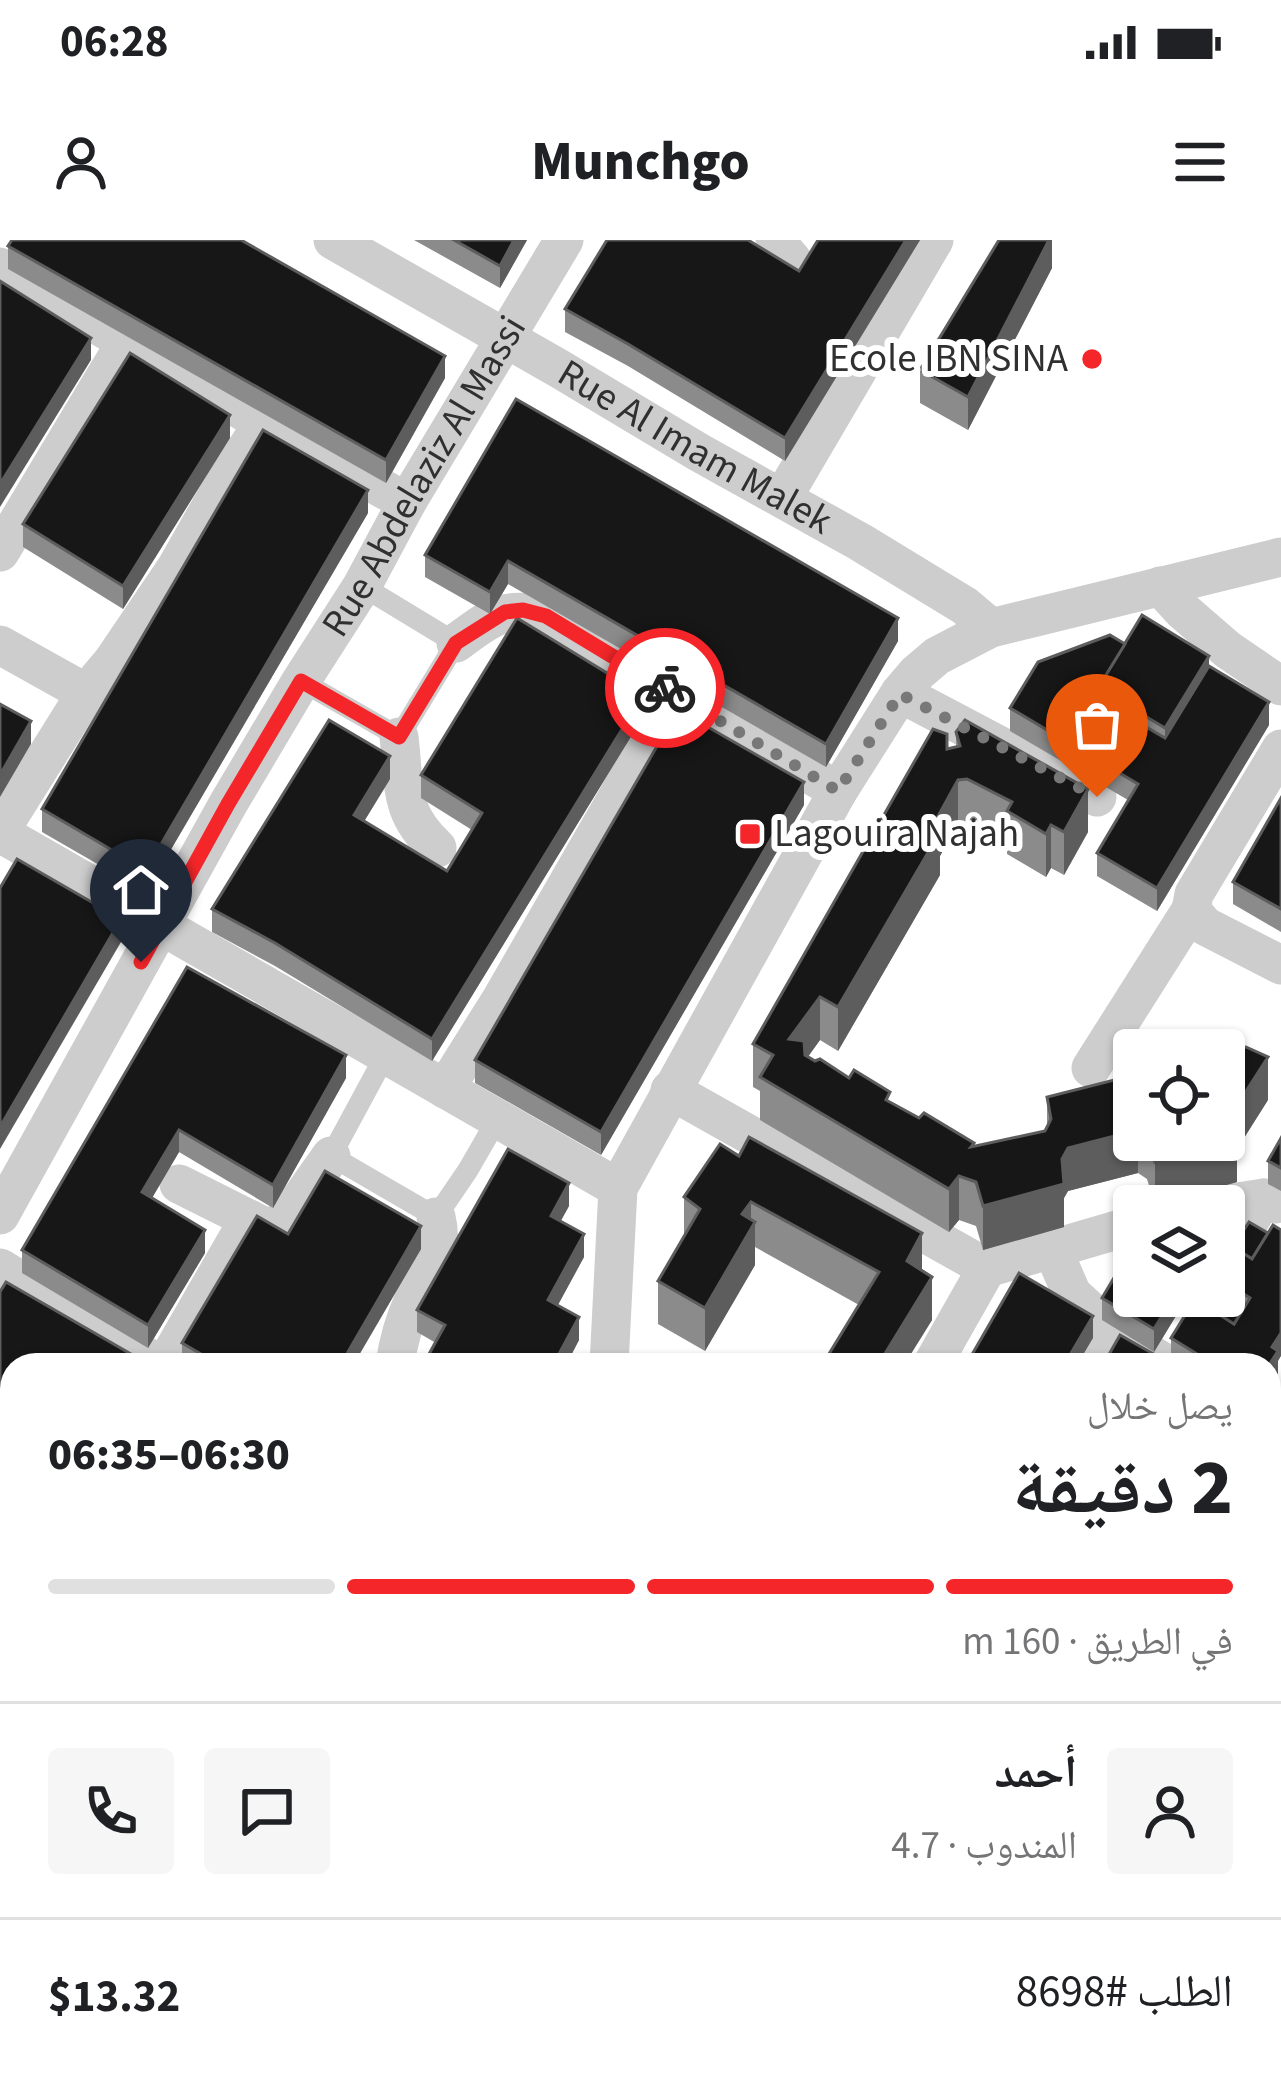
<!DOCTYPE html>
<html lang="ar">
<head>
<meta charset="utf-8">
<style>
	:root { --surface:#fff; --page:#f6f6f6; --text:#202124; --muted:#757577; --line:#e0e0e0; --accent:#f42629 }
	body { margin:0; font-family:"Source Sans 3","Noto Naskh Arabic",sans-serif; background:var(--page); color:var(--text); direction:rtl; height:100vh; display:flex; flex-direction:column; font-size:45px; white-space:nowrap }
	* { box-sizing:border-box; margin:0 }
	p { font-size:39px; color:var(--muted) }
	.icon { flex:none; width:66px; height:66px; fill:none; stroke:currentColor; stroke-width:2; stroke-linecap:round; stroke-linejoin:round }
	.map { position:relative; flex:1; overflow:hidden; direction:ltr }
	.panel { position:absolute; left:0px; top:1113px; width:1281px; height:744px; display:flex; flex-direction:column; background:var(--surface); border-radius:36px 36px 0 0; box-shadow:0 3px 9px #0004; direction:rtl }
	.panel>* { flex:none }
	.controls { position:absolute; left:1113px; top:789px; display:grid; gap:24px }
	.controls a { display:grid; place-items:center; width:132px; height:132px; border-radius:12px; background:var(--surface); box-shadow:0 3px 9px #0004; font-size:60px }
	.pin { position:absolute; display:grid; place-items:center; width:102px; height:102px; color:#fff; margin:-123px -51px; border-radius:50% 50% 50% 0; rotate:-45deg; box-shadow:0 0 12px #0007 }
	.pin .icon { rotate:45deg }
	.courier { position:absolute; display:grid; place-items:center; width:120px; height:120px; margin:-60px; border:9px solid #f42629; border-radius:50%; background:#fff; color:#222; box-shadow:0 3px 15px #0007 }
	.headline em { font-style:normal; font-weight:800 }
	.headline div { display:flex; flex-direction:column-reverse }
	.headline { display:flex; align-items:center; justify-content:space-between; height:204px; padding:0 48px }
	h1 { font-size:78px; font-weight:800; line-height:90px }
	.bar { display:grid; grid-template-columns:repeat(4,1fr); gap:18px 12px; align-content:center; height:144px; padding:0 48px }
	.bar i { height:15px; border-radius:9px; background:var(--line) }
	.bar .current { background:var(--accent) }
	.bar p { grid-column:span 4 }
	.line { display:flex; align-items:center; gap:30px; padding:0 48px; border-top:3px solid var(--line) }
	.line div { flex:1 }
	.round { display:grid; place-items:center; flex:none; width:126px; height:126px; border-radius:12px; background:var(--page) }
	.status { display:flex; justify-content:space-between; align-items:center; height:84px; padding:0 60px; background:var(--surface); direction:ltr }
	.status svg { height:33px; fill:currentColor }
	header { display:flex; justify-content:space-between; align-items:center; height:156px; padding:0 48px; background:var(--surface); font-size:54px; font-weight:800 }
	.map>svg:first-child { display:block }
</style>
</head>
<body>
<div class="status"><b>06:28</b><svg viewBox="0 0 49 12"><path d="M0 12V9h3v3zM5 12V6h3v6zM10 12V3h3v9zM15 12V0h3v12zM26 1h20v11H26zM47 4h2v5h-2z"/></svg></div>
<header><svg class="icon" aria-label="menu" viewBox="0 0 24 24"><path d="M4 6h16M4 12h16M4 18h16"/></svg>Munchgo<svg class="icon" aria-label="person" viewBox="0 0 24 24"><circle cx="12" cy="8" r="4"/><path d="M4 21q1-7 8-7t8 7"/></svg></header>
<div class="map">
<svg width="1281" height="1857" viewBox="0 0 1281 1857">
	<rect width="100%" height="100%" fill="#fff"/>
	<g fill="none" stroke-linecap="round" stroke-linejoin="round">
		<g stroke="#cdcdcd" stroke-width="21">
			<path d="M301,441L399,497L456,403L362,346"/>
			<path d="M385,816L331,916L436,977L468,930L498,878"/>
			<path d="M1269,1577L1281,1583"/>
		</g>
		<g stroke="#cdcdcd" stroke-width="39">
			<path id="s1" d="M333,0L558,128L700,213L860,302L965,366L991,388"/>
			<path d="M775,0L792,20"/>
			<path d="M0,27L263,183L407,262"/>
			<path d="M783,257L934,0"/>
			<path d="M0,312L126,102"/>
			<path d="M1160,346L1183,371L1228,410L1281,446"/>
			<path d="M456,403C490,378 503,365 546,376L838,551"/>
			<path d="M0,405L86,453"/>
			<path d="M900,453L1097,557"/>
			<path d="M399,497C405,547 398,571 437,608"/>
			<path d="M1281,509L1194,654L1191,670L1205,686L1281,725"/>
			<path d="M0,591L86,453L113,421L176,328L223,245L263,183"/>
			<path d="M0,593L618,948"/>
			<path d="M1091,828L1191,670"/>
			<path d="M445,849L502,758L676,455"/>
			<path d="M670,850L987,1028L1134,985"/>
			<path d="M179,944L263,986L271,988L287,978L331,916"/>
			<path d="M1211,966L1264,958L1276,964"/>
			<path id="s2" d="M0,975L228,564L301,441L362,346L407,262L564,0"/>
			<path d="M1052,1008L1072,1054L1113,1092"/>
			<path d="M1224,1021L1264,958"/>
			<path d="M0,1028L160,1125"/>
			<path d="M165,1125L249,979"/>
			<path d="M395,1125C398,1102 404,1081 414,1059C428,1028 445,1013 436,977"/>
			<path d="M609,1125L618,948L838,551L900,453L917,433L937,416L991,388L1281,317"/>
			<path d="M932,1125L987,1028"/>
			<path d="M1094,1125L1113,1092L1168,1125"/>
			<path d="M1271,1187L1281,1171"/>
			<path d="M1269,1370L1281,1377"/>
			<path d="M1269,1439L1281,1419"/>
			<path d="M314,1845L335,1857"/>
			<path d="M135,1857L142,1845"/>
			<path d="M376,1857L385,1845"/>
			<path d="M539,1857L546,1845"/>
			<path d="M669,1857L676,1845"/>
			<path d="M841,1857L848,1845"/>
			<path d="M1027,1857L1032,1845"/>
		</g>
		<g stroke="#cdcdcd" stroke-width="48">
			<path d="M0,1284L12,1291"/>
			<path d="M973,1845L992,1857"/>
		</g>
	</g>
	<g fill="#8b8b8b">
		<path d="M414,0H527L500,48Z"/>
		<path d="M818,0H920L785,221L628,126L565,92V69L799,31Z"/>
		<path d="M997,0H1052V28L968,190L920,163V130L999,1Z"/>
		<path d="M8,6L445,138L386,243L8,29Z"/>
		<path d="M516,159L898,401L826,527L508,344L490,374L425,337V315Z"/>
		<path d="M230,198L123,369L23,307V284Z"/>
		<path d="M368,273L146,652L42,592V569Z"/>
		<path d="M1125,404L1209,426L1269,485L1157,671L1097,636V613L1128,560L1010,491V468Z"/>
		<path d="M643,477L432,821L275,726L212,692V669L390,539L364,581L447,631L472,590L421,558V535Z"/>
		<path d="M956,492L1088,592L1064,635L1051,628L1046,637L1007,614V602L967,582L958,583L940,616V635L838,811L820,800L808,817L974,907L1045,891L1047,887V857L1134,900H1224L1268,860L1237,909V942L1155,965L1147,939L1138,933L1068,951L1064,958V987L983,1010L976,986L959,980L949,992L760,880V851L753,847V804L947,509L956,507Z"/>
		<path d="M1281,558V692L1233,664V642Z"/>
		<path d="M804,565L601,915L475,843V820Z"/>
		<path d="M187,727L346,838L273,968L179,912L152,958L205,1013L148,1108L22,1033V1010Z"/>
		<path d="M1281,898V951L1268,944V921Z"/>
		<path d="M720,904L922,1031L932,1080L904,1125H816L824,1122L859,1065L755,1007V1025L705,1111L658,1084V1041L684,997V957Z"/>
		<path d="M569,966L560,981L584,1017L558,1065L579,1100L566,1125H423L436,1103L417,1092V1070Z"/>
		<path d="M1249,982L1278,1121V1134L1269,1125H1178L1171,1121V1098L1206,1066L1224,1056V1025Z"/>
		<path d="M288,994L421,1009L358,1117L372,1125H182V1103Z"/>
		<path d="M0,1052L12,1125V1236L0,1229Z"/>
		<path d="M1188,1056L1154,1112L1102,1080V1058Z"/>
		<path d="M1269,1180L1281,1187V1340L1269,1360Z"/>
		<path d="M0,1393L12,1400V1473L0,1466Z"/>
		<path d="M0,1627L12,1634V1728L0,1721Z"/>
		<path d="M0,1729L12,1736V1842L0,1835Z"/>
		<path d="M17,1845H109L102,1857H37Z"/>
		<path d="M343,1845H370L364,1857Z"/>
		<path d="M1079,1845H1269L1281,1857H1087L1079,1853Z"/>
	</g>
	<g fill="#5d5d5d">
		<path d="M514,0H527L500,48V26Z"/>
		<path d="M906,0H920L785,221V198Z"/>
		<path d="M1049,0H1052V28L968,190V157Z"/>
		<path d="M91,98V120L0,267V244Z"/>
		<path d="M445,116V138L386,243V220Z"/>
		<path d="M230,175V198L123,369V346Z"/>
		<path d="M368,250V273L146,652V630Z"/>
		<path d="M508,321V344L490,374V352Z"/>
		<path d="M898,378V401L826,527V504Z"/>
		<path d="M1209,416V449L1165,521V488Z"/>
		<path d="M643,455V477L432,821V799Z"/>
		<path d="M1269,462V485L1157,671V648Z"/>
		<path d="M31,481V504L0,557V535Z"/>
		<path d="M390,516V539L354,598V575Z"/>
		<path d="M958,540V583L940,616V635L838,811V767Z"/>
		<path d="M804,542V565L601,915V892Z"/>
		<path d="M1088,549V592L1064,635V592Z"/>
		<path d="M1051,585V628L1046,637V594Z"/>
		<path d="M121,679V702L0,909V887Z"/>
		<path d="M820,757V800L789,842V799Z"/>
		<path d="M346,815V838L273,968V945Z"/>
		<path d="M1268,817V860L1237,909V942L1155,965V922L1232,873Z"/>
		<path d="M179,890V912L142,975V952Z"/>
		<path d="M1134,891V900H1138V933L1068,951L1064,958V987L983,1010V966L1062,919L1068,908Z"/>
		<path d="M959,936V980L949,992V949Z"/>
		<path d="M569,943V966L551,999V976Z"/>
		<path d="M751,962V990L755,982V1025L705,1111V1068L742,974Z"/>
		<path d="M421,986V1009L353,1125L348,1112Z"/>
		<path d="M205,990V1013L148,1108V1085Z"/>
		<path d="M922,993V1036L907,1021Z"/>
		<path d="M584,994V1017L548,1083V1060Z"/>
		<path d="M932,1037V1080L904,1125H878Z"/>
		<path d="M1174,1056H1188L1154,1112V1089Z"/>
		<path d="M1093,1076V1098L1077,1125H1064Z"/>
		<path d="M579,1077V1100L566,1125H553Z"/>
		<path d="M1281,1093V1116L1278,1121V1134L1269,1148V1125L1272,1107Z"/>
		<path d="M1281,1243V1266L1274,1277L1269,1263Z"/>
		<path d="M1281,1328V1340L1269,1360V1349Z"/>
		<path d="M1280,1614V1647L1269,1665V1632Z"/>
		<path d="M85,1845H109L102,1857H85Z"/>
		<path d="M517,1845H530L523,1857H509Z"/>
		<path d="M634,1845H646V1847L640,1857H627Z"/>
	</g>
	<g fill="#171717" stroke="#5d5d5d" stroke-width="3">
		<path d="M12,0H241L445,116L386,220L8,6Z"/>
		<path d="M454,0H514L500,26Z"/>
		<path d="M607,0H748L799,31L818,0H906L785,198L628,104L565,69Z"/>
		<path d="M999,0H1049L968,157L920,130Z"/>
		<path d="M0,41L91,98L0,244Z"/>
		<path d="M130,113L230,175L123,346L23,284Z"/>
		<path d="M516,159L898,378L826,504L508,321L490,352L425,315Z"/>
		<path d="M263,190L368,250L146,630L42,569Z"/>
		<path d="M1142,375L1209,416L1165,488L1098,448Z"/>
		<path d="M517,378L643,455L432,799L275,703L212,669L329,480L390,516L354,575L447,631L482,573L421,535Z"/>
		<path d="M1110,395L1125,404L1098,448V459L1165,498L1209,426L1269,462L1157,648L1097,613L1138,544L1010,468L1038,422Z"/>
		<path d="M0,464L31,481L0,535Z"/>
		<path d="M678,470L804,542L601,892L475,820Z"/>
		<path d="M965,480L1088,549L1064,592L1051,585L1046,594L1007,571L1012,562L967,539L958,540L936,580L940,592L838,767L820,757L789,799L804,801L805,815L815,821L820,819L849,838L854,830L890,852L886,860L919,878L924,873L974,903L971,907L1045,891L1051,879L1047,857L1130,836L1134,848V891L1068,908L1062,919L1064,944L983,966L976,942L959,936L949,949L760,837L773,815L753,804L933,489L947,494V509L960,506L956,492Z"/>
		<path d="M1281,558V669L1233,642Z"/>
		<path d="M17,619L121,679L0,887V648Z"/>
		<path d="M187,727L346,815L273,945L179,890L142,952L205,990L148,1085L22,1010Z"/>
		<path d="M1246,807L1268,817L1232,873L1237,899L1155,922L1149,900H1224V810Z"/>
		<path d="M749,897L922,993L907,1021L932,1037L878,1125H816L824,1122L879,1032L751,962L742,974L755,982L705,1068L658,1041L700,969L684,957L720,904L739,916Z"/>
		<path d="M1281,898V928L1268,921Z"/>
		<path d="M508,909L569,943L551,976L584,994L548,1060L579,1077L553,1125H423L445,1085L417,1070Z"/>
		<path d="M325,931L421,986L348,1112L372,1125H220L182,1103L257,976L288,994Z"/>
		<path d="M1249,982L1268,993L1252,1019L1235,1008L1230,1016L1228,1015Z"/>
		<path d="M1273,985L1281,990V1093L1272,1107L1278,1111L1269,1125H1215L1171,1098L1195,1059L1234,1084L1250,1058L1224,1041V1025L1235,1008L1252,1019Z"/>
		<path d="M1124,1021L1134,1027V1056H1174L1154,1089L1102,1058Z"/>
		<path d="M1019,1033L1093,1076L1064,1125H966Z"/>
		<path d="M6,1042L150,1125H12V1213L0,1206V1052Z"/>
		<path d="M1224,1053L1245,1066L1234,1084L1206,1066L1212,1056H1224Z"/>
		<path d="M1120,1095L1173,1125H1103Z"/>
		<path d="M785,1116L800,1125H779Z"/>
		<path d="M1269,1180L1281,1187V1243L1269,1263L1281,1270V1309L1269,1302Z"/>
		<path d="M1281,1254V1270L1274,1266Z"/>
		<path d="M1269,1313L1281,1320V1328L1269,1349Z"/>
		<path d="M0,1393L12,1400V1440L0,1432Z"/>
		<path d="M1269,1607L1280,1614L1269,1632Z"/>
		<path d="M0,1627L12,1634V1695L0,1688Z"/>
		<path d="M1269,1694L1281,1700V1857H1151L1128,1845H1269Z"/>
		<path d="M0,1729L12,1736V1799L0,1792Z"/>
		<path d="M272,1845H294L315,1857H265Z"/>
		<path d="M436,1845H517L509,1857H429Z"/>
		<path d="M552,1845H634L627,1857H545Z"/>
		<path d="M709,1845H785L781,1852L789,1857H710L704,1853Z"/>
		<path d="M792,1845H824L827,1847L821,1857H789L786,1855Z"/>
	</g>
	<g fill="none" stroke-linecap="round" stroke-linejoin="round">
		<path stroke="#787878" stroke-width="12" stroke-dasharray="0 21.6" d="M665,448L838,551L900,454L1097,557"/>
		<path stroke="#f42629" stroke-width="15" d="M141,722L228,564L301,441L399,497L456,403L505,372L523,370L546,376L665,448"/>
	</g>
	<g fill="#f42629" stroke="#fff" stroke-width="4.5">
		<circle cx="1092" cy="119" r="12"/>
		<rect x="738" y="582" width="24" height="24" rx="6"/>
	</g>
	<g text-anchor="middle" dominant-baseline="central" stroke-width="12" stroke-linejoin="round" paint-order="stroke">
		<g font-size="39" fill="#303030" stroke="#fff" text-anchor="end">
			<text x="1068" y="119">Ecole IBN SINA</text>
			<text x="774" y="594" text-anchor="start">Lagouira Najah</text>
		</g>
		<g font-size="39" fill="#303030" stroke="#fff">
			<text stroke="none"><textPath href="#s1" startOffset="417">Rue Al Imam Malek</textPath></text>
			<text stroke="none"><textPath href="#s2" startOffset="852">Rue Abdelaziz Al Massi</textPath></text>
		</g>
	</g>
</svg>
<div class="controls">
<a><svg class="icon" aria-label="locate" viewBox="0 0 24 24"><circle cx="12" cy="12" r="6"/><path d="M12 2v4M12 18v4M2 12h4M18 12h4"/></svg></a>
<a><svg class="icon" aria-label="layers" viewBox="0 0 24 24"><path d="M12 4l9 5-9 5-9-5zM3 14l9 5 9-5"/></svg></a>
</div>
<div class="pin" style="left:1097px;top:557px;background:#ea580c"><svg class="icon" aria-label="bag" viewBox="0 0 24 24"><path d="M5 8h14l-1 12H6zM9 8a3 3 0 0 1 6 0"/></svg></div>
<div class="pin" style="left:141px;top:722px;background:#1f2937"><svg class="icon" aria-label="home" viewBox="0 0 24 24"><path d="M3 11l9-7 9 7M6 9v11h12V9"/></svg></div>
<div class="courier" style="left:665px;top:448px"><svg class="icon" aria-label="bike" viewBox="0 0 24 24"><circle cx="6" cy="16" r="4"/><circle cx="18" cy="16" r="4"/><path d="M6 16l4-8h5l3 8M10 8l3 8H6M13 5h3"/></svg></div>
<section class="panel">
<div class="headline"><div><h1>2 دقيقة</h1><p>يصل خلال</p></div><em>06:30–06:35</em></div>
<div class="bar"><i class="current"></i><i class="current"></i><i class="current"></i><i></i><p>في الطريق · 160 m</p></div>
<div class="line" style="height:216px"><a class="round"><svg class="icon" aria-label="person" viewBox="0 0 24 24"><circle cx="12" cy="8" r="4"/><path d="M4 21q1-7 8-7t8 7"/></svg></a><div><b>أحمد</b><p>المندوب · 4.7</p></div><a class="round"><svg class="icon" aria-label="chat" viewBox="0 0 24 24"><path d="M4 5h16v11H9l-5 4z"/></svg></a><a class="round"><svg class="icon" aria-label="phone" viewBox="0 0 24 24"><path d="M5 4h4l2 5-3 2q2 4 5 5l2-3 5 2v4C11 20 4 13 5 4z"/></svg></a></div>
<div class="line" style="height:156px"><div>الطلب #8698</div><b>$13.32</b></div>
</section>
</div>
</body>
</html>
